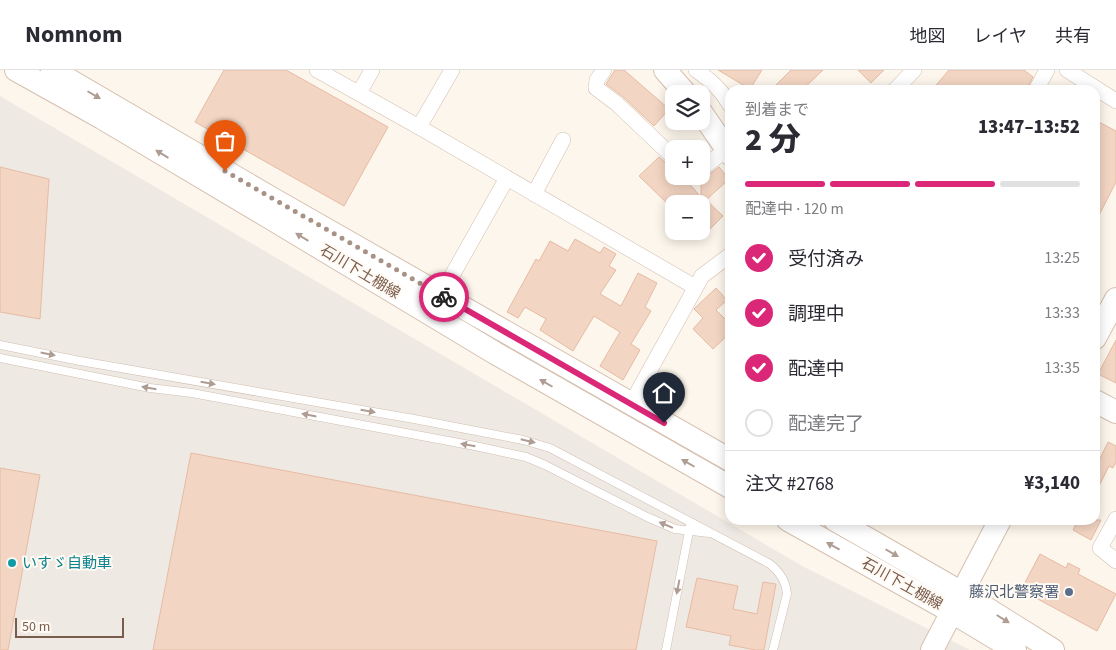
<!DOCTYPE html>
<html lang="ja">
<head>
<meta charset="utf-8">
<style>
	:root { --surface:#fff; --page:#f7f7f7; --text:#2b2b33; --muted:#7c7c81; --line:#e1e1e2; --accent:#db2777 }
	body { margin:0; font-family:"Source Sans 3","Noto Sans JP",sans-serif; background:var(--page); color:var(--text); height:100vh; display:flex; flex-direction:column; font-size:19px; white-space:nowrap }
	* { box-sizing:border-box; margin:0 }
	p { font-size:16px; color:var(--muted) }
	.icon { flex:none; width:28px; height:28px; fill:none; stroke:currentColor; stroke-width:2; stroke-linecap:round; stroke-linejoin:round }
	.map { position:relative; flex:1; overflow:hidden }
	.sheet { position:absolute; left:725px; top:15px; width:375px; height:440px; display:flex; flex-direction:column; background:var(--surface); border-radius:15px; box-shadow:0 2px 12px #0003 }
	.sheet>* { flex:none }
	.fabs { position:absolute; left:665px; top:15px; display:grid; gap:10px }
	.fabs a { display:grid; place-items:center; width:45px; height:45px; border-radius:10px; background:var(--surface); box-shadow:0 2px 12px #0003; font-size:25px }
	.scale { position:absolute; left:15px; bottom:12px; width:109px; box-sizing:border-box; padding-left:5px; border:2px solid #7a5c4d; border-top:0; font-size:14px; line-height:18px; white-space:nowrap; color:#7a5c4d; -webkit-text-stroke:4px #fffaf3; paint-order:stroke }
	.pin { position:absolute; display:grid; place-items:center; width:42px; height:42px; color:#fff; margin:-51px -21px; border-radius:50% 50% 50% 0; rotate:-45deg; box-shadow:0 0 5px #0007 }
	.pin .icon { rotate:45deg }
	.courier { position:absolute; display:grid; place-items:center; width:50px; height:50px; margin:-25px; border:4px solid #db2777; border-radius:50%; background:#fff; color:#222; box-shadow:0 1px 6px #0007 }
	.head em { font-style:normal; font-weight:800 }
	.head div { display:flex; flex-direction:column-reverse }
	.head { display:flex; align-items:center; justify-content:space-between; height:85px; padding:0 20px }
	h1 { font-size:32px; font-weight:800; line-height:38px }
	.bar { display:grid; grid-template-columns:repeat(4,1fr); gap:8px 5px; align-content:center; height:60px; padding:0 20px }
	.bar i { height:6px; border-radius:4px; background:var(--line) }
	.bar .active { background:var(--accent) }
	.bar p { grid-column:span 4 }
	.line { display:flex; align-items:center; gap:12px; padding:0 20px; border-top:1px solid var(--line) }
	.line div { flex:1 }
	ol { padding:0 20px; list-style:none }
	li { display:flex; align-items:center; gap:15px; height:55px }
	li p { margin-inline-start:auto }
	li .icon { padding:5px; border-radius:50%; background:var(--accent); color:#fff; stroke-width:4 }
	li:last-child { color:var(--muted) }
	li i { width:28px; height:28px; border:2px solid var(--line); border-radius:50% }
	header { display:flex; align-items:center; gap:30px; box-sizing:border-box; height:70px; padding:0 25px; background:var(--surface); border-bottom:1px solid var(--line) }
	header strong { font-size:24px }
	nav { display:flex; gap:28px; margin-inline-start:auto; font-size:18px }
	.map>svg:first-child { display:block }
</style>
</head>
<body>
<header>
<strong>Nomnom</strong>
<nav><a>地図</a><a>レイヤ</a><a>共有</a></nav>
</header>
<div class="map">
<svg width="1116" height="580" viewBox="0 0 1116 580">
	<rect width="100%" height="100%" fill="#fdf6ec"/>
	<path fill="#efe9e4" d="M0,26L804,497L970,580H0Z"/>
	<g fill="#f3d5c3" stroke="#e6bba3">
		<path d="M224,0H286L388,57L344,136L195,52Z"/>
		<path d="M615,0H624L669,39L654,56L622,26L606,14Z"/>
		<path d="M718,0H762L750,19Z"/>
		<path d="M791,0H823L802,20H771Z"/>
		<path d="M858,0H884L871,13Z"/>
		<path d="M949,0H1024L1033,7L1026,20H932Z"/>
		<path d="M1095,50L1116,61V112L1095,153Z"/>
		<path d="M659,87L674,100V106H680L684,110L685,109L701,127V108L707,106L719,97L729,109L706,130L723,146L701,168V134H674L673,139L639,106Z"/>
		<path d="M0,97L49,109L40,249L0,242Z"/>
		<path d="M575,169L600,183L604,177L616,184L609,196L616,200L600,224L621,236L638,203L657,213L645,237L651,241L631,274L640,280L623,310L600,296L620,262L594,246L573,281L540,260L546,249L525,237L518,248L507,242L536,189L539,191L550,171L568,181Z"/>
		<path d="M716,218L727,230L716,240L730,254V263L713,279L693,259L703,248L694,239L696,237Z"/>
		<path d="M1116,270V313L1098,304Z"/>
		<path d="M1108,372L1116,376V392L1113,398L1109,396L1095,424V399Z"/>
		<path d="M191,383L657,471L636,580H153Z"/>
		<path d="M0,398L40,405L8,580H0Z"/>
		<path d="M1078,450H1101L1091,470L1073,460Z"/>
		<path d="M1040,484L1066,498L1068,493L1080,499L1078,504L1116,524L1097,561L1021,520Z"/>
		<path d="M697,508L738,516L733,539L757,544L763,512L776,514L764,580H756L729,575L731,566L686,557Z"/>
	</g>
	<g fill="none" stroke-linecap="round" stroke-linejoin="round">
		<g stroke="#d1beb0" stroke-width="9">
			<g id="lane">
				<path d="M0,275L80,291L414,349L523,370L550,378L770,494C780,502 786,511 787,524L773,580"/>
				<path d="M0,288L150,318L192,323L475,376L526,387L545,395L647,447L675,459L709,463"/>
				<path d="M666,580L690,456"/>
			</g>
		</g>
		<g stroke="#d1beb0" stroke-width="16">
			<g id="street">
				<path d="M317,0L419,57L695,217"/>
				<path d="M604,0L597,10L596,18L616,33L674,88"/>
				<path d="M696,0C710,10 721,19 730,35"/>
				<path d="M1067,0L1116,31"/>
				<path d="M895,20L914,0"/>
				<path d="M1036,20L1047,0"/>
				<path d="M359,23L372,0"/>
				<path d="M419,57L452,0"/>
				<path d="M701,99L730,77"/>
				<path d="M534,124L563,70"/>
				<path d="M441,225L507,108"/>
				<path d="M631,334L702,206L730,185"/>
				<path d="M1116,449L1100,478L1116,491"/>
			</g>
		</g>
		<g stroke="#d6c0b0" stroke-width="24">
			<g id="secondary">
				<path d="M16,0L102,48L267,146L495,283L730,417"/>
				<path d="M52,0L273,129L730,390"/>
				<path d="M665,0L686,24"/>
				<path d="M701,42L730,84"/>
				<path d="M1095,268L1116,229"/>
				<path d="M1095,331L1116,342"/>
				<path d="M788,450L952,542L1015,580"/>
				<path d="M835,450L962,523L1053,580"/>
				<path d="M932,580L1000,450"/>
			</g>
		</g>
		<use href="#lane" stroke="#fff" stroke-width="8"/>
		<use href="#street" stroke="#fff" stroke-width="15"/>
		<use href="#secondary" stroke="#fff" stroke-width="22"/>
	</g>
	<defs><path id="oneway-solid" d="M-6-.8H1V-3.2L6.5 0L1 3.2V.8H-6Z" transform="scale(1.25)"/></defs>
	<g fill="#af9d94">
		<use href="#oneway-solid" transform="translate(94 25) rotate(30)"/>
		<use href="#oneway-solid" transform="translate(162 84) rotate(-149)"/>
		<use href="#oneway-solid" transform="translate(302 167) rotate(-149)"/>
		<use href="#oneway-solid" transform="translate(48 284) rotate(11)"/>
		<use href="#oneway-solid" transform="translate(208 313) rotate(10)"/>
		<use href="#oneway-solid" transform="translate(546 313) rotate(-150)"/>
		<use href="#oneway-solid" transform="translate(149 318) rotate(-170)"/>
		<use href="#oneway-solid" transform="translate(368 341) rotate(10)"/>
		<use href="#oneway-solid" transform="translate(309 345) rotate(-169)"/>
		<use href="#oneway-solid" transform="translate(528 371) rotate(13)"/>
		<use href="#oneway-solid" transform="translate(468 375) rotate(-170)"/>
		<use href="#oneway-solid" transform="translate(688 393) rotate(-150)"/>
		<use href="#oneway-solid" transform="translate(666 455) rotate(-157)"/>
		<use href="#oneway-solid" transform="translate(833 476) rotate(-151)"/>
		<use href="#oneway-solid" transform="translate(892 483) rotate(30)"/>
		<use href="#oneway-solid" transform="translate(678 517) rotate(101)"/>
		<use href="#oneway-solid" transform="translate(1003 549) rotate(32)"/>
	</g>
	<g fill="none" stroke-linecap="round" stroke-linejoin="round">
		<path stroke="#a89285" stroke-width="5" stroke-dasharray="0 9" d="M225,101L444,227"/>
		<path stroke="#db2777" stroke-width="6" d="M444,227L664,353"/>
	</g>
	<circle fill="#0f9aa8" stroke="#fffaf3" stroke-width="2" cx="12" cy="493" r="5"/>
	<circle fill="#5c6f8a" stroke="#fffaf3" stroke-width="2" cx="1069" cy="522" r="5"/>
	<g text-anchor="middle" dominant-baseline="central" stroke-width="4" stroke-linejoin="round" paint-order="stroke">
		<g font-size="15" fill="#7a5c4d" stroke="#fffaf3">
			<text transform="translate(360 202) rotate(31)">石川下土棚線</text>
			<text transform="translate(902 514) rotate(29)">石川下土棚線</text>
		</g>
		<g font-size="15" fill="#0d838f" stroke="#fffaf3" text-anchor="start">
			<text x="22" y="493">いすゞ自動車</text>
		</g>
		<g font-size="15" fill="#4e5e75" stroke="#fffaf3" text-anchor="end">
			<text x="1059" y="522">藤沢北警察署</text>
		</g>
	</g>
</svg>
<div class="fabs">
<a><svg class="icon" aria-label="layers" viewBox="0 0 24 24"><path d="M12 4l9 5-9 5-9-5zM3 14l9 5 9-5"/></svg></a>
<a>+</a>
<a>−</a>
</div>
<div class="scale">50 m</div>
<div class="pin" style="left:225px;top:101px;background:#ea580c"><svg class="icon" aria-label="bag" viewBox="0 0 24 24"><path d="M5 8h14l-1 12H6zM9 8a3 3 0 0 1 6 0"/></svg></div>
<div class="pin" style="left:664px;top:353px;background:#1f2937"><svg class="icon" aria-label="home" viewBox="0 0 24 24"><path d="M3 11l9-7 9 7M6 9v11h12V9"/></svg></div>
<div class="courier" style="left:444px;top:227px"><svg class="icon" aria-label="bike" viewBox="0 0 24 24"><circle cx="6" cy="16" r="4"/><circle cx="18" cy="16" r="4"/><path d="M6 16l4-8h5l3 8M10 8l3 8H6M13 5h3"/></svg></div>
<section class="sheet">
<div class="head"><div><h1>2 分</h1><p>到着まで</p></div><em>13:47–13:52</em></div>
<div class="bar"><i class="active"></i><i class="active"></i><i class="active"></i><i></i><p>配達中 · 120 m</p></div>
<ol>
<li><svg class="icon" aria-label="check" viewBox="0 0 24 24"><path d="M5 12l5 5 9-10"/></svg>受付済み<p>13:25</p></li>
<li><svg class="icon" aria-label="check" viewBox="0 0 24 24"><path d="M5 12l5 5 9-10"/></svg>調理中<p>13:33</p></li>
<li><svg class="icon" aria-label="check" viewBox="0 0 24 24"><path d="M5 12l5 5 9-10"/></svg>配達中<p>13:35</p></li>
<li><i></i>配達完了</li>
</ol>
<div class="line" style="height:65px"><div>注文 #2768</div><b>¥3,140</b></div>
</section>
</div>
</body>
</html>
